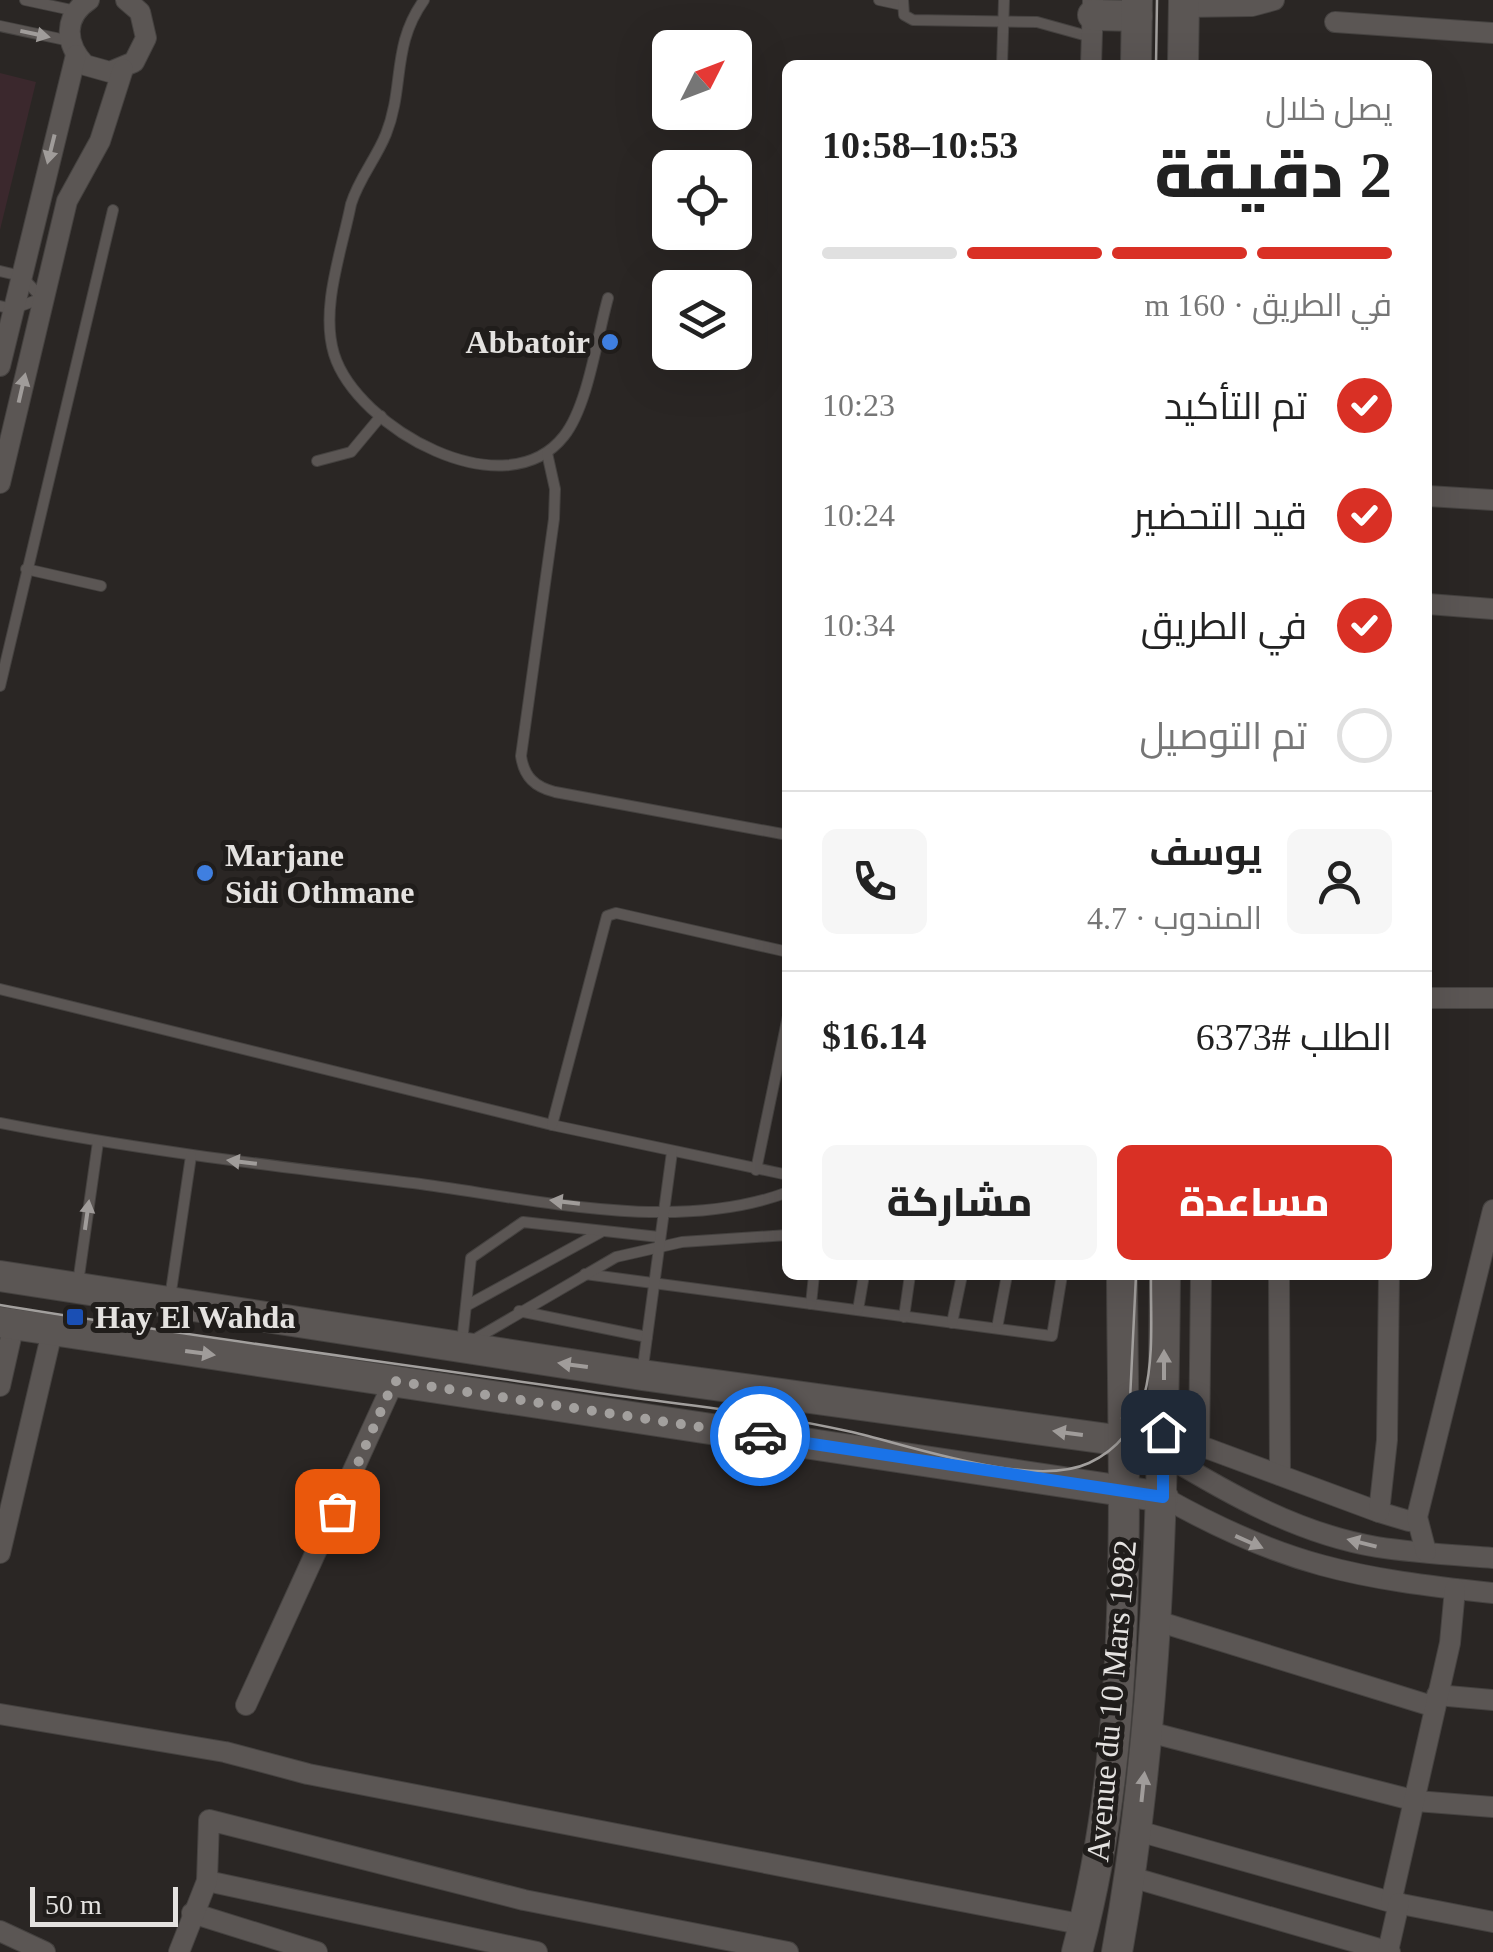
<!DOCTYPE html>
<html lang="ar">
<head>
<meta charset="utf-8">
<style>
	:root { --surface:#fff; --page:#f6f6f6; --text:#222; --muted:#767676; --line:#e0e0e0; --accent:#d93025 }
	body { margin:0; font-family:"Times New Roman",Cairo,serif; background:var(--page); color:var(--text); direction:rtl; height:100vh; display:flex; flex-direction:column; font-size:38px; white-space:nowrap }
	* { box-sizing:border-box; margin:0 }
	p { font-size:32px; color:var(--muted) }
	.icon { flex:none; width:55px; height:55px; fill:none; stroke:currentColor; stroke-width:2; stroke-linecap:round; stroke-linejoin:round }
	.map { position:relative; flex:1; overflow:hidden; direction:ltr }
	.panel { position:absolute; left:782px; top:60px; width:650px; height:1220px; display:flex; flex-direction:column; background:var(--surface); border-radius:15px; box-shadow:0 10px 40px #0002; direction:rtl }
	.panel>* { flex:none }
	.needle { width:65px; rotate:48deg }
	.tools { position:absolute; left:652px; top:30px; display:grid; gap:20px }
	.tools a { display:grid; place-items:center; width:100px; height:100px; border-radius:15px; background:var(--surface); box-shadow:0 10px 40px #0002; font-size:50px }
	.scale { position:absolute; left:30px; bottom:25px; width:148px; box-sizing:border-box; padding-left:10px; border:5px solid #e4e2e0; border-top:0; font-size:28px; line-height:35px; white-space:nowrap; color:#e4e2e0; -webkit-text-stroke:8px #201d1b; paint-order:stroke }
	.pin { position:absolute; display:grid; place-items:center; width:85px; height:85px; color:#fff; margin:-42px; border-radius:20px; box-shadow:0 5px 15px #0006 }
	.courier { position:absolute; display:grid; place-items:center; width:100px; height:100px; margin:-50px; border:8px solid #1a73e8; border-radius:50%; background:#fff; color:#222; box-shadow:0 2px 12px #0007 }
	.head em { font-style:normal; font-weight:800 }
	.head div { display:flex; flex-direction:column-reverse }
	.head { display:flex; align-items:center; justify-content:space-between; height:170px; padding:0 40px }
	h1 { font-size:65px; font-weight:800; line-height:75px }
	.bar { display:grid; grid-template-columns:repeat(4,1fr); gap:15px 10px; align-content:center; height:120px; padding:0 40px }
	.bar i { height:12px; border-radius:8px; background:var(--line) }
	.bar .current { background:var(--accent) }
	.bar p { grid-column:span 4 }
	.line { display:flex; align-items:center; gap:25px; padding:0 40px; border-top:2px solid var(--line) }
	.line div { flex:1 }
	.round { display:grid; place-items:center; flex:none; width:105px; height:105px; border-radius:15px; background:var(--page) }
	ol { padding:0 40px; list-style:none }
	li { display:flex; align-items:center; gap:30px; height:110px }
	li p { margin-inline-start:auto }
	li .icon { padding:10px; border-radius:50%; background:var(--accent); color:#fff; stroke-width:4 }
	li:last-child { color:var(--muted) }
	li i { width:55px; height:55px; border:5px solid var(--line); border-radius:50% }
	.primary-button { display:flex; gap:20px; margin-top:auto; padding:20px 40px }
	.primary-button a { flex:1; height:115px; border-radius:15px; background:var(--accent); color:#fff; font-size:40px; font-weight:800; line-height:115px; text-align:center }
	.primary-button a+a { background:var(--page); color:var(--text) }
	.map>svg:first-child { display:block }
</style>
</head>
<body>
<div class="map">
<svg width="1493" height="1952" viewBox="0 0 1493 1952">
	<rect width="100%" height="100%" fill="#2a2624"/>
	<path fill="#3b282d" d="M0,73L36,82L0,230Z"/>
	<g fill="none" stroke-linecap="round" stroke-linejoin="round">
		<g stroke="#454240" stroke-width="12">
			<g id="lane">
				<path d="M25,0L76,11"/>
				<path d="M424,0C391,46 405,86 386,134C376,159 359,178 351,204C342,250 320,308 334,354C357,428 505,511 564,436C588,406 597,337 608,298"/>
				<path d="M879,0L902,5"/>
				<path d="M903,0L904,15L913,20L1037,22L1091,37"/>
				<path d="M0,26L70,41"/>
				<path d="M1002,65L1004,0"/>
				<path d="M0,271L21,276L42,298L13,309L0,306"/>
				<path d="M547,453L555,489L554,519L521,756C524,777 535,787 555,792L788,835"/>
				<path d="M317,461L351,452L381,416"/>
				<path d="M26,569L101,586"/>
				<path d="M0,686L113,210"/>
				<path d="M0,989L552,1125L788,1175"/>
				<path d="M0,1123C137,1150 274,1166 413,1183C529,1198 675,1235 788,1192"/>
				<path d="M552,1125L607,916L616,913L788,952"/>
				<path d="M756,1170L788,1016"/>
				<path d="M585,1274L1052,1336L1062,1275"/>
				<path d="M78,1283L98,1142"/>
				<path d="M170,1298L191,1156"/>
				<path d="M811,1304L814,1275"/>
				<path d="M466,1306L601,1232"/>
				<path d="M858,1310L864,1275"/>
				<path d="M519,1311L647,1337"/>
				<path d="M904,1317L910,1275"/>
				<path d="M952,1323L962,1275"/>
				<path d="M997,1328L1007,1275"/>
				<path d="M462,1342L471,1258L523,1222L659,1237"/>
				<path d="M470,1342L616,1257L682,1242L788,1235"/>
				<path d="M642,1374L672,1152"/>
			</g>
		</g>
		<g stroke="#454240" stroke-width="22">
			<g id="street">
				<path d="M89,0C63,17 65,44 85,65L110,72L134,62L146,38L140,12L126,0"/>
				<path d="M1184,7L1252,6L1274,0"/>
				<path d="M1335,22L1493,33"/>
				<path d="M1091,65L1093,0"/>
				<path d="M0,366L76,55"/>
				<path d="M0,483L67,201L100,141L123,69"/>
				<path d="M1428,496L1493,500"/>
				<path d="M1428,604L1493,609"/>
				<path d="M1428,998H1493"/>
				<path d="M1279,1275L1280,1475"/>
				<path d="M0,1386L14,1324"/>
				<path d="M1163,1432L1379,1512L1409,1521L1417,1517"/>
				<path d="M1199,1449L1201,1275"/>
				<path d="M1163,1454C1229,1494 1299,1534 1377,1547C1415,1553 1454,1555 1493,1558"/>
				<path d="M1163,1497C1283,1565 1357,1579 1493,1593"/>
				<path d="M1379,1512L1387,1440L1389,1275"/>
				<path d="M1426,1552L1417,1517L1493,1210"/>
				<path d="M0,1553L52,1332"/>
				<path d="M1157,1621L1435,1707"/>
				<path d="M1437,1695L1493,1700"/>
				<path d="M246,1705L394,1381"/>
				<path d="M0,1714L225,1752L308,1774L1085,1925"/>
				<path d="M1149,1732L1416,1801L1493,1807"/>
				<path d="M1138,1831L1391,1902L1493,1922"/>
				<path d="M1131,1877L1390,1952"/>
				<path d="M207,1881L537,1952"/>
				<path d="M1391,1902L1450,1643L1455,1589"/>
				<path d="M192,1913L317,1952"/>
				<path d="M0,1931L45,1952"/>
				<path d="M1388,1951L1399,1903"/>
				<path d="M179,1952L207,1881L209,1820L524,1900L788,1952"/>
			</g>
		</g>
		<g stroke="#454240" stroke-width="32">
			<g id="secondary">
				<path d="M1093,15L1137,16"/>
				<path d="M1136,65L1137,0"/>
				<path d="M1183,65L1184,0"/>
				<path d="M0,1276L642,1375L1123,1441L1163,1454"/>
				<path d="M0,1322L1163,1497"/>
				<path d="M1077,1952C1136,1733 1123,1499 1122,1275"/>
				<path d="M1117,1952C1158,1727 1163,1503 1165,1275"/>
			</g>
		</g>
		<use href="#lane" stroke="#5b5654" stroke-width="10"/>
		<use href="#street" stroke="#5b5654" stroke-width="20"/>
		<use href="#secondary" stroke="#5b5654" stroke-width="30"/>
		<g stroke="#a29f9d" stroke-width="2.5">
			<path d="M1156,65L1157,0"/>
			<path d="M0,1305C199,1338 399,1363 598,1393C683,1405 769,1413 852,1432C912,1446 1033,1489 1089,1463C1163,1429 1150,1341 1151,1275"/>
			<path d="M1122,1418L1130,1400L1136,1275"/>
		</g>
	</g>
	<defs><path id="oneway-solid" d="M-6-.8H1V-3.2L6.5 0L1 3.2V.8H-6Z" transform="scale(2.5)"/></defs>
	<g fill="#a09c9a">
		<use href="#oneway-solid" transform="translate(35 34) rotate(12)"/>
		<use href="#oneway-solid" transform="translate(51 149) rotate(104)"/>
		<use href="#oneway-solid" transform="translate(22 388) rotate(-77)"/>
		<use href="#oneway-solid" transform="translate(242 1162) rotate(-173)"/>
		<use href="#oneway-solid" transform="translate(565 1202) rotate(-173)"/>
		<use href="#oneway-solid" transform="translate(87 1215) rotate(-82)"/>
		<use href="#oneway-solid" transform="translate(200 1353) rotate(8)"/>
		<use href="#oneway-solid" transform="translate(573 1365) rotate(-172)"/>
		<use href="#oneway-solid" transform="translate(1164 1365) rotate(-90)"/>
		<use href="#oneway-solid" transform="translate(1068 1433) rotate(-172)"/>
		<use href="#oneway-solid" transform="translate(1249 1542) rotate(24)"/>
		<use href="#oneway-solid" transform="translate(1362 1543) rotate(-166)"/>
		<use href="#oneway-solid" transform="translate(1143 1787) rotate(-84)"/>
	</g>
	<g fill="none" stroke-linecap="round" stroke-linejoin="round">
		<path stroke="#a3a09e" stroke-width="10" stroke-dasharray="0 18" d="M337,1511L394,1381L760,1436"/>
		<path stroke="#1a73e8" stroke-width="12" d="M760,1436L1163,1497V1432"/>
	</g>
	<g fill="#3f7fe0" stroke="#201d1b" stroke-width="4">
		<circle cx="610" cy="342" r="10"/>
		<circle cx="205" cy="873" r="10"/>
	</g>
	<rect fill="#1a4fb4" stroke="#201d1b" stroke-width="4" x="65" y="1307" width="20" height="20" rx="5"/>
	<g text-anchor="middle" dominant-baseline="central" stroke-width="10" stroke-linejoin="round" paint-order="stroke">
		<g font-size="32" font-weight="bold" fill="#e4e2e0" stroke="#201d1b" text-anchor="start">
			<text x="590" y="342" text-anchor="end">Abbatoir</text>
			<text x="225" y="855">Marjane<tspan x="225" dy="37">Sidi Othmane</tspan></text>
			<text x="95" y="1317">Hay El Wahda</text>
		</g>
		<g font-size="32" fill="#e4e2e0" stroke="#201d1b">
			<text transform="translate(1111 1701) rotate(-85)">Avenue du 10 Mars 1982</text>
		</g>
	</g>
</svg>
<div class="tools">
<a><svg class="needle" viewBox="-14 -14 28 28"><path d="M0-13l5 13h-10z" fill="#e53935"/><path d="M0 13l5-13h-10z" fill="#767676"/></svg></a>
<a><svg class="icon" aria-label="locate" viewBox="0 0 24 24"><circle cx="12" cy="12" r="6"/><path d="M12 2v4M12 18v4M2 12h4M18 12h4"/></svg></a>
<a><svg class="icon" aria-label="layers" viewBox="0 0 24 24"><path d="M12 4l9 5-9 5-9-5zM3 14l9 5 9-5"/></svg></a>
</div>
<div class="scale">50 m</div>
<div class="pin" style="left:337px;top:1511px;background:#ea580c"><svg class="icon" aria-label="bag" viewBox="0 0 24 24"><path d="M5 8h14l-1 12H6zM9 8a3 3 0 0 1 6 0"/></svg></div>
<div class="pin" style="left:1163px;top:1432px;background:#1f2937"><svg class="icon" aria-label="home" viewBox="0 0 24 24"><path d="M3 11l9-7 9 7M6 9v11h12V9"/></svg></div>
<div class="courier" style="left:760px;top:1436px"><svg class="icon" aria-label="car" viewBox="0 0 24 24"><path d="M5 17H2v-5l4-1 3-4h7l3 4 3 1v5h-3M9 17h6M6 11h13"/><circle cx="7" cy="17" r="2"/><circle cx="17" cy="17" r="2"/></svg></div>
<section class="panel">
<div class="head"><div><h1>2 دقيقة</h1><p>يصل خلال</p></div><em>10:53–10:58</em></div>
<div class="bar"><i class="current"></i><i class="current"></i><i class="current"></i><i></i><p>في الطريق · 160 m</p></div>
<ol>
<li><svg class="icon" aria-label="check" viewBox="0 0 24 24"><path d="M5 12l5 5 9-10"/></svg>تم التأكيد<p>10:23</p></li>
<li><svg class="icon" aria-label="check" viewBox="0 0 24 24"><path d="M5 12l5 5 9-10"/></svg>قيد التحضير<p>10:24</p></li>
<li><svg class="icon" aria-label="check" viewBox="0 0 24 24"><path d="M5 12l5 5 9-10"/></svg>في الطريق<p>10:34</p></li>
<li><i></i>تم التوصيل</li>
</ol>
<div class="line" style="height:180px"><a class="round"><svg class="icon" aria-label="person" viewBox="0 0 24 24"><circle cx="12" cy="8" r="4"/><path d="M4 21q1-7 8-7t8 7"/></svg></a><div><b>يوسف</b><p>المندوب · 4.7</p></div><a class="round"><svg class="icon" aria-label="phone" viewBox="0 0 24 24"><path d="M5 4h4l2 5-3 2q2 4 5 5l2-3 5 2v4C11 20 4 13 5 4z"/></svg></a></div>
<div class="line" style="height:130px"><div>الطلب #6373</div><b>$16.14</b></div>
<div class="primary-button"><a>مساعدة</a><a>مشاركة</a></div>
</section>
</div>
</body>
</html>
